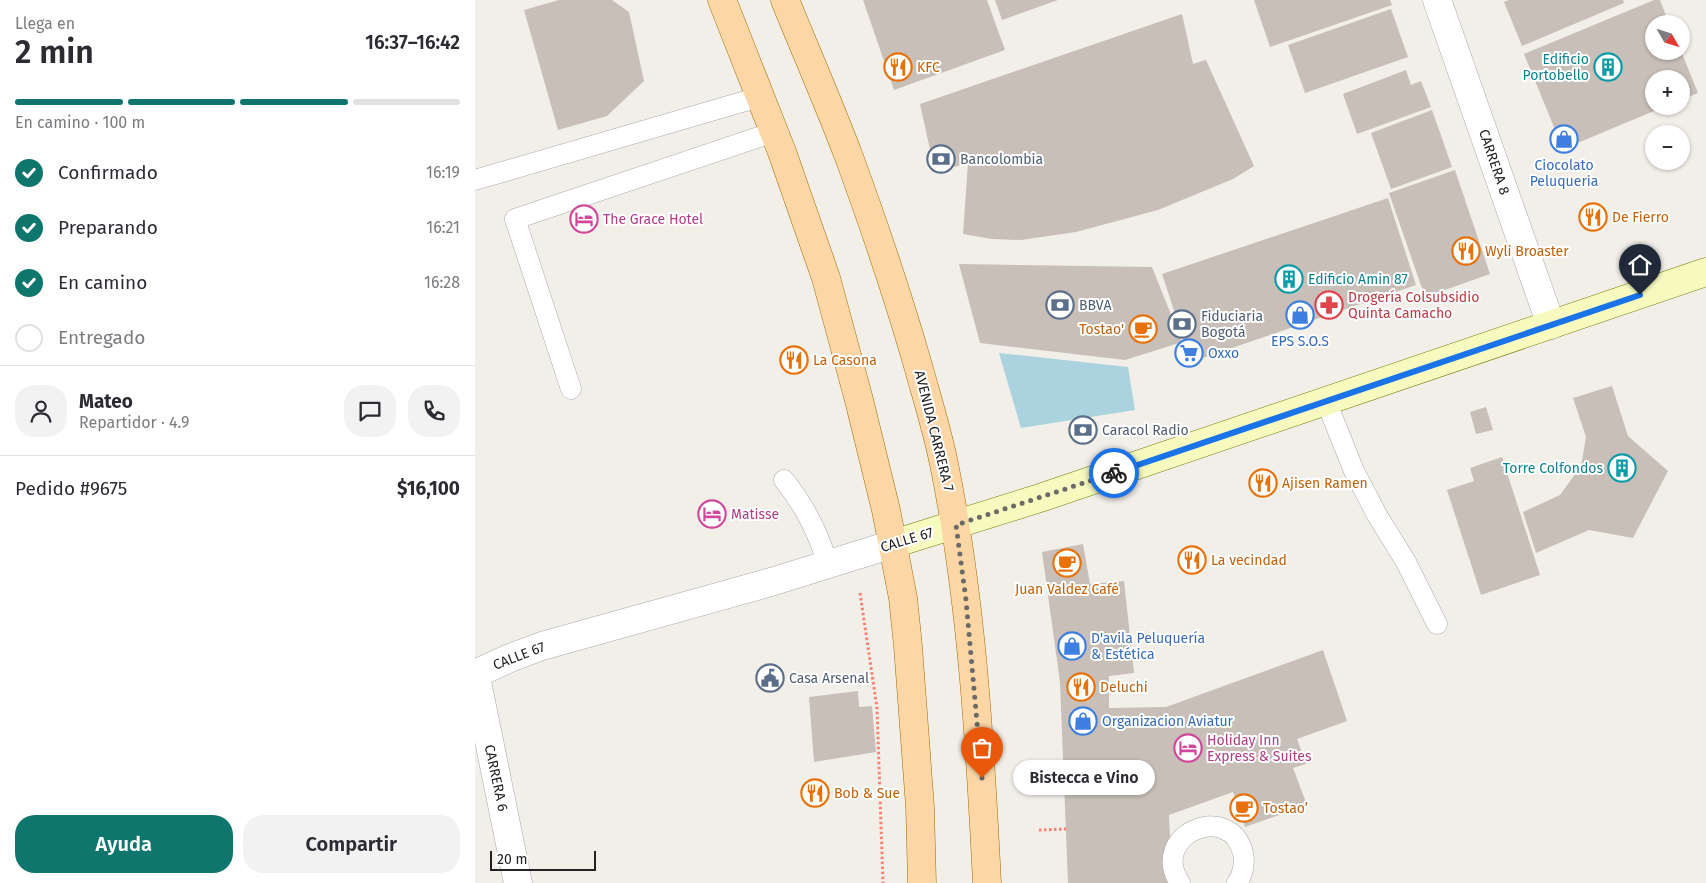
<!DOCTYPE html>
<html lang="es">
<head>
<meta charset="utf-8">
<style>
	:root { --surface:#fff; --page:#f2f2f3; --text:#2b2b33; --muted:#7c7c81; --line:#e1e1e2; --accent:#0f766e }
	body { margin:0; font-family:"Fira Sans",sans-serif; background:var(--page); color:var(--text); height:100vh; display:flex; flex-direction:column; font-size:19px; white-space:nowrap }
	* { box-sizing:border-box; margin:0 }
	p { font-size:16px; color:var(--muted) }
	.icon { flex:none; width:28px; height:28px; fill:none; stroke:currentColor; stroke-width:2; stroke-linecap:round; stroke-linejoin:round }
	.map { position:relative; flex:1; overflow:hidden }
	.panel { display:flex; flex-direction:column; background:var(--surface); width:475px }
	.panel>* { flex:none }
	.needle { width:32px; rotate:129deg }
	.tools { position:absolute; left:1170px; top:15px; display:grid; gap:10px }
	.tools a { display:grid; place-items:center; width:45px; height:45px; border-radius:50%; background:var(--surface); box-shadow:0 1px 4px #0004; font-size:25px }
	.scale { position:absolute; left:15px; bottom:12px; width:106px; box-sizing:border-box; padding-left:5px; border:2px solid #222; border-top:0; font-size:14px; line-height:18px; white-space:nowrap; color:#222; -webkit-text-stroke:4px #fff; paint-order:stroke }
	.pin { position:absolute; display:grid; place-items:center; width:42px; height:42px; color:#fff; margin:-51px -21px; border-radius:50% 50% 50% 0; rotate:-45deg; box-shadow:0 0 5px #0007 }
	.pin .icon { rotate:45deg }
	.courier { position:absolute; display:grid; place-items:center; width:50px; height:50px; margin:-25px; border:4px solid #1a73e8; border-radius:50%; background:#fff; color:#222; box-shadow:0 1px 6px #0007 }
	.bubble { position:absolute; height:35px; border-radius:18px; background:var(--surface); box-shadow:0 1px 4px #0004; font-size:16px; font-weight:600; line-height:35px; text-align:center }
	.summary em { font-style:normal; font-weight:600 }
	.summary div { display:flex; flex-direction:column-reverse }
	.summary { display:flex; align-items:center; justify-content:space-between; height:85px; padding:0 15px }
	h1 { font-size:32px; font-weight:600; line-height:38px }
	.bar { display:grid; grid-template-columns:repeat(4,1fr); gap:8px 5px; align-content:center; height:60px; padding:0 15px }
	.bar i { height:6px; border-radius:4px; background:var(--line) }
	.bar .on { background:var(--accent) }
	.bar p { grid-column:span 4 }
	.line { display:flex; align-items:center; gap:12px; padding:0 15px; border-top:1px solid var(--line) }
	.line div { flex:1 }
	.round { display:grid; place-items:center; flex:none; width:52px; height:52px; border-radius:20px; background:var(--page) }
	ol { padding:0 15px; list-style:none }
	li { display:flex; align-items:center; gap:15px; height:55px }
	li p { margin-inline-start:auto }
	li .icon { padding:5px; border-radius:50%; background:var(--accent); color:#fff; stroke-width:4 }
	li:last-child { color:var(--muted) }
	li i { width:28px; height:28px; border:2px solid var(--line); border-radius:50% }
	.action { display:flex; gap:10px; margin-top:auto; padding:10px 15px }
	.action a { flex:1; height:58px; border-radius:20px; background:var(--accent); color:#fff; font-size:20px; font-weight:600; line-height:58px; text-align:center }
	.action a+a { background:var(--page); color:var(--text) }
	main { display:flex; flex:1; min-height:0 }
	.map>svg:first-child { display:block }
</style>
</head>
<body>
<main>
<section class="panel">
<div class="summary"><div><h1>2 min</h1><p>Llega en</p></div><em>16:37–16:42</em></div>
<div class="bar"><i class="on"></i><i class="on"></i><i class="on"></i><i></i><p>En camino · 100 m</p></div>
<ol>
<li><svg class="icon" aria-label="check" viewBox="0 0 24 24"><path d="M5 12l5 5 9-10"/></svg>Confirmado<p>16:19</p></li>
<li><svg class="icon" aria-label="check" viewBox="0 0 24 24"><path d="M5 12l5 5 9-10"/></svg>Preparando<p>16:21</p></li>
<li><svg class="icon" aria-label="check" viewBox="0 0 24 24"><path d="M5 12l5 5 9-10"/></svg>En camino<p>16:28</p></li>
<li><i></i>Entregado</li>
</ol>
<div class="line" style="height:90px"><a class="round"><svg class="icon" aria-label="person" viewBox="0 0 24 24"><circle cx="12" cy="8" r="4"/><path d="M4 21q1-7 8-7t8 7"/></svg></a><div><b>Mateo</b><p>Repartidor · 4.9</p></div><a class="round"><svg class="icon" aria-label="chat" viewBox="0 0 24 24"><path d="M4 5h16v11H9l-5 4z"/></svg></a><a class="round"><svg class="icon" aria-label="phone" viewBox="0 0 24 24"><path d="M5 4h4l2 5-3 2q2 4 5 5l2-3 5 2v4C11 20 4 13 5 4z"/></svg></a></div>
<div class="line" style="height:65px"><div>Pedido #9675</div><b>$16,100</b></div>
<div class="action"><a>Ayuda</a><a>Compartir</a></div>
</section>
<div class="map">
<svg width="1231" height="883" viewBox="0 0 1231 883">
	<rect width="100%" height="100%" fill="#f2efe9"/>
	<path fill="#aad3df" d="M524,353L653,367L660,410L546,428Z"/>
	<g fill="#c7bfb8">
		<path d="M84,0H137L154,12L169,81L132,116L83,130L49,10Z"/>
		<path d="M388,0H512L530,50L419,90Z"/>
		<path d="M520,0H583L527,20Z"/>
		<path d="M779,0H915L917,5L795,47Z"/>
		<path d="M1034,0H1148L1149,3L1047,46L1029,2Z"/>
		<path d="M1179,0H1185L1194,24H1179V51H1206L1223,93L1206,100V79H1179V106H1191L1088,149L1049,54Z"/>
		<path d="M916,9L933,57L830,93L813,45Z"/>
		<path d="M707,14L718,64L731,60L779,166L758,179L683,210L601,232L546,240L517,239L488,234L493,163L460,172L445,104Z"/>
		<path d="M931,70L936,85L946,81L956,107L882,134L868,94Z"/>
		<path d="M957,110L977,167L916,189L896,133Z"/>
		<path d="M980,170L1015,274L950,297L914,193Z"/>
		<path d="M913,198L941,285L716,362L687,274Z"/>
		<path d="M484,264L677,267L707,342L650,360L505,343Z"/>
		<path d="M1137,386L1153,436L1193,471L1158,538L1114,530L1061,553L1048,512L1085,495L1106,466L1111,437L1098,398Z"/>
		<path d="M1011,407L1018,430L1001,434L995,412Z"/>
		<path d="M1027,457L1065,575L1006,595L972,490L999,481L995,468Z"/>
		<path d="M608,544L615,584L649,581L659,673L634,676V708L691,707L848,650L872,721L822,739L831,764L818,768L832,805L770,827L758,792L694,815L697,883H593L585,682L567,552Z"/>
		<path d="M383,691L384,707L397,706L401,752L339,762L334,697Z"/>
	</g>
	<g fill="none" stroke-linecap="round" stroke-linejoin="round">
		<g stroke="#a9a9a9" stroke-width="21">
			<g id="service">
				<path d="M0,180L284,97"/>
				<path d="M96,389L40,219L299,132"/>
				<path d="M851,401L879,471L902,515L931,562L962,624"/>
				<path d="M309,480C331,508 342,531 353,564"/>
				<path d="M705,883C673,835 755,800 768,853C770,863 768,875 762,883"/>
			</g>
		</g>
		<g stroke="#a9a9a9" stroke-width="29">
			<path id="minor" d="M0,672L43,883"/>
		</g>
		<g stroke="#a9a9a9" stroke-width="29">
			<g id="tertiary">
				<path d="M962,0L1076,325"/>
				<path d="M0,674L35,658L67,646L296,582L418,544"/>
			</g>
		</g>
		<g stroke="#707d05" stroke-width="29">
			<path id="secondary" d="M418,544L565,498L1231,272"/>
		</g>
		<g stroke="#a06b00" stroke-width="29">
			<g id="primary">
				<path d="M247,0L307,152L351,278L384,400L411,510L428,598L433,646L445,807L447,883"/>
				<path d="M310,0C331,52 354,104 374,157C399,225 422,293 442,362C451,395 462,429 469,464C497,601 505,743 512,883"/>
			</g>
		</g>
		<g stroke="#fa8072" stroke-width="3" stroke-dasharray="2.5 2.5" stroke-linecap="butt">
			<path d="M385,593L402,708L408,883"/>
			<path d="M564,830L591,829"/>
		</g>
		<use href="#service" stroke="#fff" stroke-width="20"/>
		<use href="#minor" stroke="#fff" stroke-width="28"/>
		<use href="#tertiary" stroke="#fff" stroke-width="28"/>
		<use href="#secondary" stroke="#f7fabf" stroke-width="28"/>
		<use href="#primary" stroke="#fcd6a4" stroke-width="28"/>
	</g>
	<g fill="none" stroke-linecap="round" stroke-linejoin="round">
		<path stroke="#6b6a68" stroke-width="5" stroke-dasharray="0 9" d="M507,778L491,600L481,525L639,473"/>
		<path stroke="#1a73e8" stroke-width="6" d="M639,473L1165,295"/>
	</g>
	<defs>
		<g id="restaurant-ring" transform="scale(1.4375)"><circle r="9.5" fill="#fff" stroke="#e8710a" stroke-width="1.5"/><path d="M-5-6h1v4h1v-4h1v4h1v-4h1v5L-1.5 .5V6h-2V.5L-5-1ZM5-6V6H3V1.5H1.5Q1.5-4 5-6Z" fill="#e8710a"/></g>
		<g id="building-ring" transform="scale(1.4375)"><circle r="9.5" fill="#fff" stroke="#0f9aa8" stroke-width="1.5"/><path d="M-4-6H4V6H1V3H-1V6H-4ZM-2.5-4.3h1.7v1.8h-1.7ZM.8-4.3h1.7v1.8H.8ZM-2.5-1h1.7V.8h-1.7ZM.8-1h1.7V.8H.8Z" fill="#0f9aa8"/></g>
		<g id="shop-ring" transform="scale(1.4375)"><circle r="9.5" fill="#fff" stroke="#3f7fe0" stroke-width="1.5"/><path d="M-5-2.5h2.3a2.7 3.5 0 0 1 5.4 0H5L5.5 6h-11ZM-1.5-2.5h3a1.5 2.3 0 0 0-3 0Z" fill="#3f7fe0"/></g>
		<g id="bank-ring" transform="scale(1.4375)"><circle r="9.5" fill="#fff" stroke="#5c6f8a" stroke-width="1.5"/><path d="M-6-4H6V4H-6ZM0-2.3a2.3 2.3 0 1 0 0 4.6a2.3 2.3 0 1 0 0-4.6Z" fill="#5c6f8a"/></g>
		<g id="hotel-ring" transform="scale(1.4375)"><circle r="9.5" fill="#fff" stroke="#d1479c" stroke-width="1.5"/><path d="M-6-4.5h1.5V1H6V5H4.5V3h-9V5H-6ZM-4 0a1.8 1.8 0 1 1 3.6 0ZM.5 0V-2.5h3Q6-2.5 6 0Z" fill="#d1479c"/></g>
		<g id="pharmacy-ring" transform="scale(1.4375)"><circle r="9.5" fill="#fff" stroke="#e0444e" stroke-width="1.5"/><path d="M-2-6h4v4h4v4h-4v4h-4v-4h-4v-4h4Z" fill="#e0444e"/></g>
		<g id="cafe-ring" transform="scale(1.4375)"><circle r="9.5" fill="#fff" stroke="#e8710a" stroke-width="1.5"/><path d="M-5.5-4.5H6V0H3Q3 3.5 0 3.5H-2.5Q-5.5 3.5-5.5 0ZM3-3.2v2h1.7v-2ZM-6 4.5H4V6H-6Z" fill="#e8710a"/></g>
		<g id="supermarket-ring" transform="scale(1.4375)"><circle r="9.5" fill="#fff" stroke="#3f7fe0" stroke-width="1.5"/><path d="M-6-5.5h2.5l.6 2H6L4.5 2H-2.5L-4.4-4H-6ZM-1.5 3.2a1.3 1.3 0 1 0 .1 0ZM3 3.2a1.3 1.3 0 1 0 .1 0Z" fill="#3f7fe0"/></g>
		<g id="civic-ring" transform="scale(1.4375)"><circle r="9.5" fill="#fff" stroke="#5c6f8a" stroke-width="1.5"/><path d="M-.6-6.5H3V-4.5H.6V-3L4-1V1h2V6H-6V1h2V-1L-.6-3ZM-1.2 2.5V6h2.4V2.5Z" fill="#5c6f8a"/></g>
	</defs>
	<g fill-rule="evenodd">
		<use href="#restaurant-ring" x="423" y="67"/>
		<use href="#building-ring" x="1133" y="67"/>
		<use href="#shop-ring" x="1089" y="139"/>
		<use href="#bank-ring" x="466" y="159"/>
		<use href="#restaurant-ring" x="1118" y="217"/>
		<use href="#hotel-ring" x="109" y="219"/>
		<use href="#restaurant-ring" x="991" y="251"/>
		<use href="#building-ring" x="814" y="279"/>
		<use href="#bank-ring" x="585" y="305"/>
		<use href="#pharmacy-ring" x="854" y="305"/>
		<use href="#shop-ring" x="825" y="315"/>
		<use href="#bank-ring" x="707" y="324"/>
		<use href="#cafe-ring" x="668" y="329"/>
		<use href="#supermarket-ring" x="714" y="353"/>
		<use href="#restaurant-ring" x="319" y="360"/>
		<use href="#bank-ring" x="608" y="430"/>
		<use href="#building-ring" x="1147" y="468"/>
		<use href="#restaurant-ring" x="788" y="483"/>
		<use href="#hotel-ring" x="237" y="514"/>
		<use href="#restaurant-ring" x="717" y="560"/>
		<use href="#cafe-ring" x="592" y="563"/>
		<use href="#shop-ring" x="597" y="646"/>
		<use href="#civic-ring" x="295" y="678"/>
		<use href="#restaurant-ring" x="606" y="687"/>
		<use href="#shop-ring" x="608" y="721"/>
		<use href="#hotel-ring" x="713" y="748"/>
		<use href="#restaurant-ring" x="340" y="793"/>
		<use href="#cafe-ring" x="769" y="808"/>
	</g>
	<g text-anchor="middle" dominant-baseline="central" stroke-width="4" stroke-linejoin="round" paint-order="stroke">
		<g font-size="14" fill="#0d838f" stroke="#fff" text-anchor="end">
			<text x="1114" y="59">Edificio<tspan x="1114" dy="16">Portobello</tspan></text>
			<text x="833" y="279" text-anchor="start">Edificio Amin 87</text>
			<text x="1128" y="468">Torre Colfondos</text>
		</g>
		<g font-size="14" fill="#c56008" stroke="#fff" text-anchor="start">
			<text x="442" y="67">KFC</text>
			<text x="1137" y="217">De Fierro</text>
			<text x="1010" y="251">Wyli Broaster</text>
			<text x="649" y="329" text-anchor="end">Tostao'</text>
			<text x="338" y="360">La Casona</text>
			<text x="807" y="483">Ajisen Ramen</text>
			<text x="736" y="560">La vecindad</text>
			<text x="592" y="589" text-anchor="middle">Juan Valdez Café</text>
			<text x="625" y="687">Deluchi</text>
			<text x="359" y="793">Bob &amp; Sue</text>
			<text x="788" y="808">Tostao’</text>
		</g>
		<g font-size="14" fill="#4e5e75" stroke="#fff" text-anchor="start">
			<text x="485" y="159">Bancolombia</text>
			<text x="604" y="305">BBVA</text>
			<text x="726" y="316">Fiduciaria<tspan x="726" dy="16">Bogotá</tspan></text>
			<text x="627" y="430">Caracol Radio</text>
			<text x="314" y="678">Casa Arsenal</text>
		</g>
		<g font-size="14" fill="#222" stroke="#fff">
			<text transform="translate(1019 162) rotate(71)">CARRERA 8</text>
			<text transform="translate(459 431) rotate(76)">AVENIDA CARRERA 7</text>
			<text transform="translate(432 540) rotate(-17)">CALLE 67</text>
			<text transform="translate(44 656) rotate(-21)">CALLE 67</text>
			<text transform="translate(21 778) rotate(78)">CARRERA 6</text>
		</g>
		<g font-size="14" fill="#366cbe" stroke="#fff" text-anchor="start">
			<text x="1089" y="165" text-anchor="middle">Ciocolato<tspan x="1089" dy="16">Peluqueria</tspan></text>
			<text x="825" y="341" text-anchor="middle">EPS S.O.S</text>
			<text x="733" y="353">Oxxo</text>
			<text x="616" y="638">D'avila Peluquería<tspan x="616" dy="16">&amp; Estética</tspan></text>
			<text x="627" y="721">Organizacion Aviatur</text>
		</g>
		<g font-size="14" fill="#b23c85" stroke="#fff" text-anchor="start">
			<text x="128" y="219">The Grace Hotel</text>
			<text x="256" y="514">Matisse</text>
			<text x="732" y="740">Holiday Inn<tspan x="732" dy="16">Express &amp; Suites</tspan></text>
		</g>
		<g font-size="14" fill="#be3a42" stroke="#fff" text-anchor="start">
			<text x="873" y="297">Drogería Colsubsidio<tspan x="873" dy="16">Quinta Camacho</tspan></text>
		</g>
	</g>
</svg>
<div class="tools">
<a><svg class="needle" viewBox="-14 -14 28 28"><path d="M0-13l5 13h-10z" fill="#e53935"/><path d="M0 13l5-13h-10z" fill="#7c7c81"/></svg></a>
<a>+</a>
<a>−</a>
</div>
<div class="scale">20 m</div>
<div class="pin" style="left:507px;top:778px;background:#ea580c"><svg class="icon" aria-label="bag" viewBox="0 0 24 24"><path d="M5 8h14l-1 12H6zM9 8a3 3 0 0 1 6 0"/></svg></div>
<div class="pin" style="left:1165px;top:295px;background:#1f2937"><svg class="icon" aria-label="home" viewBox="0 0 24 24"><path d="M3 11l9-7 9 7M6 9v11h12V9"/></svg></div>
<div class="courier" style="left:639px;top:473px"><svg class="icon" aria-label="bike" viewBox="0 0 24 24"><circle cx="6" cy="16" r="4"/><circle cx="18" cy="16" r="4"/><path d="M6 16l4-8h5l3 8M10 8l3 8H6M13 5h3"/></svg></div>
<div class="bubble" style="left:538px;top:760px;width:142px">Bistecca e Vino</div>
</div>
</main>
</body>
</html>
